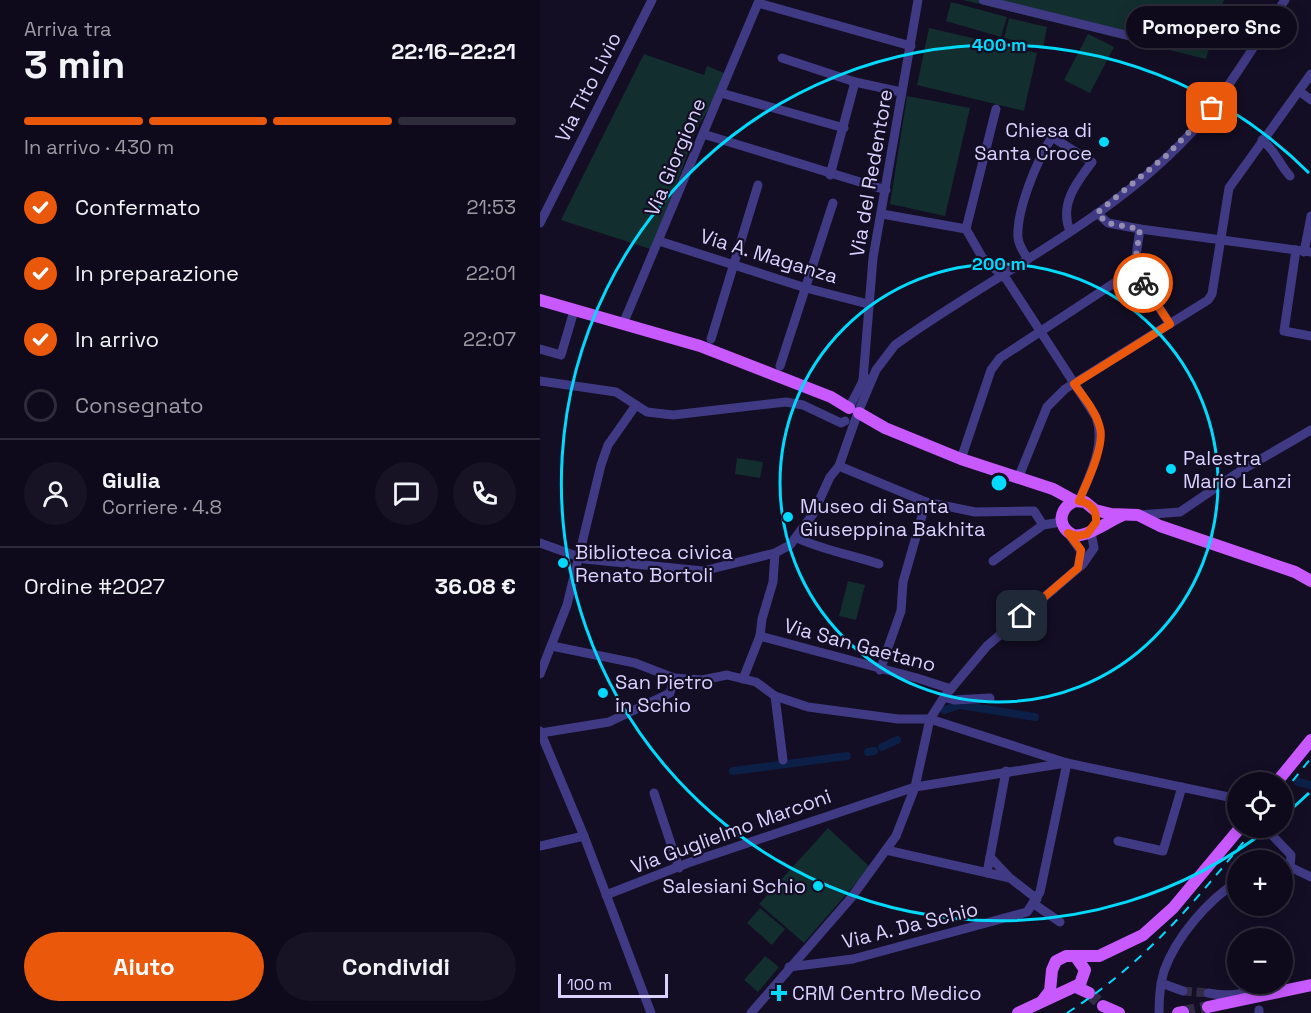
<!DOCTYPE html>
<html lang="it">
<head>
<meta charset="utf-8">
<style>
	:root { --surface:#0e0a1b; --page:#171324; --text:#f1f3f6; --muted:#9b9aa3; --line:#2e2b3a; --accent:#ea580c }
	body { margin:0; font-family:"Space Grotesk",sans-serif; background:var(--page); color:var(--text); height:100vh; display:flex; flex-direction:column; font-size:22px; white-space:nowrap }
	* { box-sizing:border-box; margin:0 }
	p { font-size:20px; color:var(--muted) }
	.icon { flex:none; width:33px; height:33px; fill:none; stroke:currentColor; stroke-width:2; stroke-linecap:round; stroke-linejoin:round }
	.map { position:relative; flex:1; overflow:hidden }
	.details { display:flex; flex-direction:column; background:var(--surface); width:540px }
	.details>* { flex:none }
	.buttons { position:absolute; left:687px; top:772px; display:grid; gap:12px }
	.buttons a { display:grid; place-items:center; width:66px; height:66px; border-radius:50%; background:var(--surface); box-shadow:0 3px 15px #0003,0 0 0 2px var(--line); font-size:30px }
	.scale { position:absolute; left:18px; bottom:15px; width:110px; box-sizing:border-box; padding-left:6px; border:3px solid #d9d2ff; border-top:0; font-size:16px; line-height:21px; white-space:nowrap; color:#d9d2ff; -webkit-text-stroke:4px #130e24; paint-order:stroke }
	.pin { position:absolute; display:grid; place-items:center; width:51px; height:51px; color:#fff; margin:-26px; border-radius:12px; box-shadow:0 3px 9px #0006 }
	.courier { position:absolute; display:grid; place-items:center; width:60px; height:60px; margin:-30px; border:4px solid #ea580c; border-radius:50%; background:#fff; color:#222; box-shadow:0 2px 8px #0007 }
	.bubble { position:absolute; height:42px; border-radius:21px; background:var(--surface); box-shadow:0 3px 15px #0003,0 0 0 2px var(--line); font-size:20px; font-weight:700; line-height:42px; text-align:center }
	.overview em { font-style:normal; font-weight:700 }
	.overview div { display:flex; flex-direction:column-reverse }
	.overview { display:flex; align-items:center; justify-content:space-between; height:102px; padding:0 24px }
	h1 { font-size:39px; font-weight:700; line-height:45px }
	.bar { display:grid; grid-template-columns:repeat(4,1fr); gap:9px 6px; align-content:center; height:72px; padding:0 24px }
	.bar i { height:8px; border-radius:4px; background:var(--line) }
	.bar .active { background:var(--accent) }
	.bar p { grid-column:span 4 }
	.line { display:flex; align-items:center; gap:15px; padding:0 24px; border-top:2px solid var(--line) }
	.line div { flex:1 }
	.round { display:grid; place-items:center; flex:none; width:63px; height:63px; border-radius:32px; background:var(--page) }
	ol { padding:0 24px; list-style:none }
	li { display:flex; align-items:center; gap:18px; height:66px }
	li p { margin-inline-start:auto }
	li .icon { padding:6px; border-radius:50%; background:var(--accent); color:#fff; stroke-width:4 }
	li:last-child { color:var(--muted) }
	li i { width:33px; height:33px; border:3px solid var(--line); border-radius:50% }
	.action { display:flex; gap:12px; margin-top:auto; padding:12px 24px }
	.action a { flex:1; height:69px; border-radius:36px; background:var(--accent); color:#fff; font-size:24px; font-weight:700; line-height:69px; text-align:center }
	.action a+a { background:var(--page); color:var(--text) }
	main { display:flex; flex:1; min-height:0 }
	.map>svg:first-child { display:block }
</style>
</head>
<body>
<main>
<section class="details">
<div class="overview"><div><h1>3 min</h1><p>Arriva tra</p></div><em>22:16–22:21</em></div>
<div class="bar"><i class="active"></i><i class="active"></i><i class="active"></i><i></i><p>In arrivo · 430 m</p></div>
<ol>
<li><svg class="icon" aria-label="check" viewBox="0 0 24 24"><path d="M5 12l5 5 9-10"/></svg>Confermato<p>21:53</p></li>
<li><svg class="icon" aria-label="check" viewBox="0 0 24 24"><path d="M5 12l5 5 9-10"/></svg>In preparazione<p>22:01</p></li>
<li><svg class="icon" aria-label="check" viewBox="0 0 24 24"><path d="M5 12l5 5 9-10"/></svg>In arrivo<p>22:07</p></li>
<li><i></i>Consegnato</li>
</ol>
<div class="line" style="height:108px"><a class="round"><svg class="icon" aria-label="person" viewBox="0 0 24 24"><circle cx="12" cy="8" r="4"/><path d="M4 21q1-7 8-7t8 7"/></svg></a><div><b>Giulia</b><p>Corriere · 4.8</p></div><a class="round"><svg class="icon" aria-label="chat" viewBox="0 0 24 24"><path d="M4 5h16v11H9l-5 4z"/></svg></a><a class="round"><svg class="icon" aria-label="phone" viewBox="0 0 24 24"><path d="M5 4h4l2 5-3 2q2 4 5 5l2-3 5 2v4C11 20 4 13 5 4z"/></svg></a></div>
<div class="line" style="height:78px"><div>Ordine #2027</div><b>36.08 €</b></div>
<div class="action"><a>Aiuto</a><a>Condividi</a></div>
</section>
<div class="map">
<svg width="771" height="1013" viewBox="0 0 771 1013">
	<rect width="100%" height="100%" fill="#130e24"/>
	<g fill="#122e2e">
		<path d="M423,0H684L666,59Z"/>
		<path d="M411,2L467,17L461,37L406,21Z"/>
		<path d="M469,18L507,27L503,48L464,38Z"/>
		<path d="M389,28L497,53L484,111L377,85Z"/>
		<path d="M548,34L574,47L550,93L524,80Z"/>
		<path d="M104,54L164,75L167,66L189,75L156,130L113,250L21,220Z"/>
		<path d="M367,96L430,108L405,216L350,204Z"/>
		<path d="M197,458L223,462L220,478L195,474Z"/>
		<path d="M308,581L325,585L316,620L299,616Z"/>
		<path d="M288,828L330,867L264,943L219,904Z"/>
		<path d="M220,908L245,929L232,945L207,923Z"/>
		<path d="M225,956L239,967L218,992L204,980Z"/>
	</g>
	<g fill="none" stroke-linecap="round" stroke-linejoin="round">
		<g stroke="#0c1f46" stroke-width="8">
			<path d="M404,710L420,705L495,717"/>
			<path d="M342,747L357,740"/>
			<path d="M328,752L334,751"/>
			<path d="M193,771L307,756"/>
			<path d="M758,782L771,785"/>
		</g>
		<path stroke="#312b45" stroke-width="9" stroke-dasharray="9 4.5" stroke-linecap="butt" d="M643,991L668,993"/>
		<g stroke="#312b45" stroke-width="12" stroke-dasharray="12 6" stroke-linecap="butt">
			<path d="M549,993L563,1006"/>
			<path d="M643,1012L668,1007"/>
		</g>
		<g stroke="#3f3a83" stroke-width="9">
			<path d="M443,0L594,37"/>
			<path d="M242,58L315,82L361,92"/>
			<path d="M759,91L771,100"/>
			<path d="M181,93L304,128"/>
			<path d="M163,134L346,190"/>
			<path d="M722,140C737,152 738,163 750,176"/>
			<path d="M290,175L315,82"/>
			<path d="M557,213L568,223L600,229L771,252"/>
			<path d="M342,214L426,229"/>
			<path d="M0,223L112,0"/>
			<path d="M426,229L442,257L467,280L556,417C566,445 550,474 539,501"/>
			<path d="M426,229L456,109"/>
			<path d="M600,229L594,270L630,324"/>
			<path d="M119,241L266,288L328,304"/>
			<path d="M756,250L744,331L771,336"/>
			<path d="M764,252L771,216"/>
			<path d="M488,259C484,253 479,246 478,238C476,211 497,160 512,137L552,162C536,183 519,205 530,231"/>
			<path d="M83,324L218,3L371,46"/>
			<path d="M171,339L218,185"/>
			<path d="M0,349L21,355L34,311"/>
			<path d="M240,366L293,203"/>
			<path d="M323,380L333,258L378,0"/>
			<path d="M0,381L76,392L107,412L133,415L246,402L263,405L301,423L305,421"/>
			<path d="M310,406L325,377"/>
			<path d="M319,410L336,370L355,345C453,274 579,217 659,124C692,85 716,41 745,0"/>
			<path d="M421,459L451,370L460,358L594,270"/>
			<path d="M299,466L386,502L435,512L494,511L503,525"/>
			<path d="M479,476L507,407L525,389L668,300L672,294L689,188L771,74"/>
			<path d="M599,515L640,512L702,470L771,430"/>
			<path d="M528,533L541,551L538,568"/>
			<path d="M257,538C283,550 312,555 339,564"/>
			<path d="M0,543L45,559L163,571L235,553L250,545L273,514L290,477L299,466L317,415"/>
			<path d="M453,561L503,525L521,522"/>
			<path d="M220,636L377,678L411,689"/>
			<path d="M12,646L95,663L134,678"/>
			<path d="M340,670L361,611L363,582L386,502"/>
			<path d="M0,674L27,605L61,465L68,445L96,405"/>
			<path d="M203,679L220,636L222,619L233,582L235,553"/>
			<path d="M235,696L243,760"/>
			<path d="M404,697L414,700L450,698"/>
			<path d="M0,731L44,836L111,1013"/>
			<path d="M1,733L69,722L130,693L134,678L162,680L187,675L216,682L235,696L268,707L358,719H390L527,763L698,799"/>
			<path d="M114,793L139,868"/>
			<path d="M730,833L751,855L750,867"/>
			<path d="M578,841L623,851L642,787"/>
			<path d="M0,846L44,836"/>
			<path d="M346,850L470,878L497,899"/>
			<path d="M450,857L468,876"/>
			<path d="M742,867H750L771,877"/>
			<path d="M447,873L466,771"/>
			<path d="M66,895L148,863L375,787L526,763"/>
			<path d="M494,904L520,922"/>
			<path d="M249,967L313,959L487,912L500,892L527,763"/>
			<path d="M621,983L643,991"/>
			<path d="M668,993C682,996 712,996 722,984"/>
			<path d="M719,1010V1013"/>
			<path d="M211,1013L311,898L356,836L375,787L390,719L404,697L447,646L543,564L554,548L551,532"/>
			<path d="M619,1013C619,999 620,984 624,971C636,937 668,900 698,881"/>
		</g>
		<g stroke="#c759fe" stroke-width="12">
			<path d="M0,300L160,346L291,397L309,408"/>
			<path d="M319,413L345,428L421,459L513,489L535,501L545,502L555,510L571,514L598,515L620,526L755,572L771,581"/>
			<path d="M535,501C519,508 516,526 533,535C546,538 567,522 581,516"/>
			<path d="M736,783L771,740"/>
			<path d="M536,987L549,993"/>
			<path d="M503,1000L510,991L512,970L516,961L526,956H559L603,935L633,908L700,828"/>
			<path d="M563,1006L579,1013"/>
			<path d="M668,1007L771,985"/>
			<path d="M478,1013L540,984L545,970L536,957"/>
			<path d="M638,1013L643,1012"/>
		</g>
		<g stroke="#01dafc" stroke-width="2" stroke-dasharray="9 8" stroke-linecap="butt">
			<path d="M742,794L771,758"/>
			<path d="M527,1013C608,961 655,901 715,828"/>
		</g>
	</g>
	<g fill="none" stroke-linecap="round" stroke-linejoin="round">
		<path stroke="#948db2" stroke-width="6" stroke-dasharray="0 10.8" d="M603,283L594,270L600,229L567,223L557,213L627,155L672,108"/>
		<path stroke="#ea580c" stroke-width="8" d="M482,616L538,568L541,550L528,533L537,536L547,534L556,522C557,510 551,503 539,501C546,484 565,446 560,428C556,412 544,397 534,384L630,324L603,283"/>
	</g>
	<g fill="none" stroke="#01dafc" stroke-width="3">
		<circle cx="459" cy="483" r="219"/>
		<path d="M769 793A438 438 0 0 1 743 816M729 828A438 438 0 1 1 769 173"/>
	</g>
	<g fill="#01dafc" stroke="#130e24" stroke-width="2">
		<circle cx="564" cy="142" r="6"/>
		<circle cx="631" cy="469" r="6"/>
		<circle cx="248" cy="517" r="6"/>
		<circle cx="23" cy="563" r="6"/>
		<circle cx="63" cy="693" r="6"/>
		<circle cx="278" cy="886" r="6"/>
		<path d="M236 984h6v6h6v6h-6v6h-6v-6h-6v-6h6z"/>
	</g>
	<g text-anchor="middle" dominant-baseline="central" stroke-width="4.5" stroke-linejoin="round" paint-order="stroke">
		<g font-size="20" fill="#d9d2ff" stroke="#130e24">
			<text transform="translate(48 87) rotate(-63)">Via Tito Livio</text>
			<text transform="translate(135 157) rotate(-67)">Via Giorgione</text>
			<text transform="translate(331 173) rotate(-80)">Via del Redentore</text>
			<text transform="translate(229 256) rotate(17)">Via A. Maganza</text>
			<text transform="translate(320 645) rotate(15)">Via San Gaetano</text>
			<text transform="translate(191 831) rotate(-20)">Via Guglielmo Marconi</text>
			<text transform="translate(370 925) rotate(-14)">Via A. Da Schio</text>
		</g>
		<g font-size="20" fill="#d9d2ff" stroke="#130e24" text-anchor="start">
			<text x="552" y="130" text-anchor="end">Chiesa di<tspan x="552" dy="23">Santa Croce</tspan></text>
			<text x="643" y="458">Palestra<tspan x="643" dy="23">Mario Lanzi</tspan></text>
			<text x="260" y="506">Museo di Santa<tspan x="260" dy="23">Giuseppina Bakhita</tspan></text>
			<text x="35" y="552">Biblioteca civica<tspan x="35" dy="23">Renato Bortoli</tspan></text>
			<text x="75" y="682">San Pietro<tspan x="75" dy="23">in Schio</tspan></text>
			<text x="266" y="886" text-anchor="end">Salesiani Schio</text>
			<text x="252" y="993">CRM Centro Medico</text>
		</g>
	</g>
	<circle cx="459" cy="483" r="9" fill="#01dafc" stroke="#130e24" stroke-width="3"/>
	<g font-size="18" text-anchor="middle" font-weight="bold" fill="#01dafc" stroke="#130e24" stroke-width="4.5" stroke-linejoin="round" paint-order="stroke">
		<text x="459" y="51">400 m</text>
		<text x="459" y="270">200 m</text>
	</g>
</svg>
<div class="buttons">
<a><svg class="icon" aria-label="locate" viewBox="0 0 24 24"><circle cx="12" cy="12" r="6"/><path d="M12 2v4M12 18v4M2 12h4M18 12h4"/></svg></a>
<a>+</a>
<a>−</a>
</div>
<div class="scale">100 m</div>
<div class="pin" style="left:672px;top:108px;background:#ea580c"><svg class="icon" aria-label="bag" viewBox="0 0 24 24"><path d="M5 8h14l-1 12H6zM9 8a3 3 0 0 1 6 0"/></svg></div>
<div class="pin" style="left:482px;top:616px;background:#1f2937"><svg class="icon" aria-label="home" viewBox="0 0 24 24"><path d="M3 11l9-7 9 7M6 9v11h12V9"/></svg></div>
<div class="courier" style="left:603px;top:283px"><svg class="icon" aria-label="bike" viewBox="0 0 24 24"><circle cx="6" cy="16" r="4"/><circle cx="18" cy="16" r="4"/><path d="M6 16l4-8h5l3 8M10 8l3 8H6M13 5h3"/></svg></div>
<div class="bubble" style="left:586px;top:6px;width:171px">Pomopero Snc</div>
</div>
</main>
</body>
</html>
